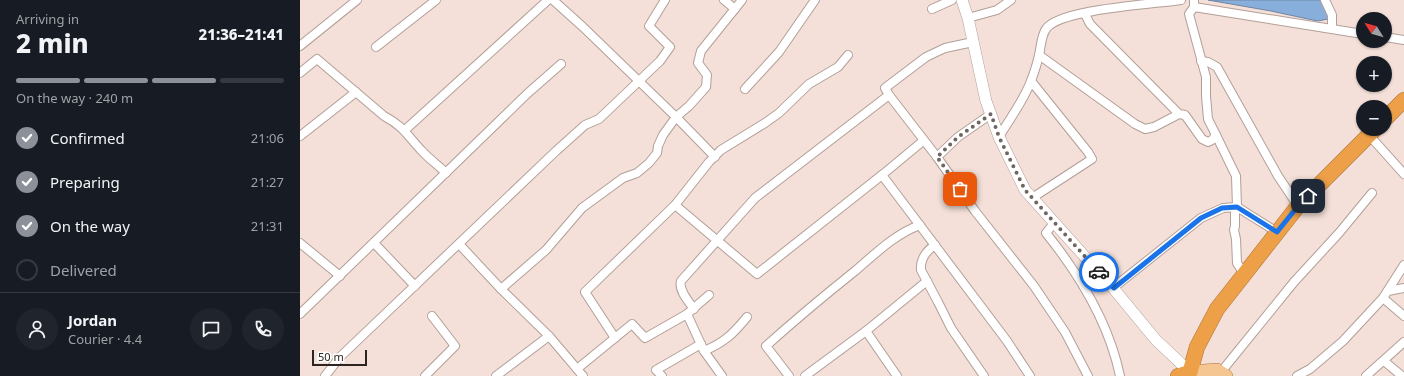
<!DOCTYPE html>
<html lang="en">
<head>
<meta charset="utf-8">
<style>
	:root { --surface:#171b24; --page:#20242c; --text:#f1f3f6; --muted:#9ea1a6; --line:#363941; --accent:#8c9099 }
	body { margin:0; font-family:"Noto Sans",sans-serif; background:var(--page); color:var(--text); height:100vh; display:flex; flex-direction:column; font-size:15px; white-space:nowrap }
	* { box-sizing:border-box; margin:0 }
	p { font-size:13px; color:var(--muted) }
	.icon { flex:none; width:22px; height:22px; fill:none; stroke:currentColor; stroke-width:2; stroke-linecap:round; stroke-linejoin:round }
	.map { position:relative; flex:1; overflow:hidden }
	.side { display:flex; flex-direction:column; background:var(--surface); width:300px }
	.side>* { flex:none }
	.needle { width:26px; rotate:307deg }
	.tools { position:absolute; left:1056px; top:12px; display:grid; gap:8px }
	.tools a { display:grid; place-items:center; width:36px; height:36px; border-radius:50%; background:var(--surface); box-shadow:0 1px 3px #0004; font-size:20px }
	.scale { position:absolute; left:12px; bottom:10px; width:55px; box-sizing:border-box; padding-left:4px; border:2px solid #2b2421; border-top:0; font-size:11px; line-height:14px; white-space:nowrap; color:#2b2421; -webkit-text-stroke:3px #fff; paint-order:stroke }
	.pin { position:absolute; display:grid; place-items:center; width:34px; height:34px; color:#fff; margin:-17px; border-radius:8px; box-shadow:0 2px 6px #0006 }
	.courier { position:absolute; display:grid; place-items:center; width:40px; height:40px; margin:-20px; border:3px solid #1a73e8; border-radius:50%; background:#fff; color:#222; box-shadow:0 1px 5px #0007 }
	.summary em { font-style:normal; font-weight:800 }
	.summary div { display:flex; flex-direction:column-reverse }
	.summary { display:flex; align-items:center; justify-content:space-between; height:68px; padding:0 16px }
	h1 { font-size:26px; font-weight:800; line-height:30px }
	.bar { display:grid; grid-template-columns:repeat(4,1fr); gap:6px 4px; align-content:center; height:48px; padding:0 16px }
	.bar i { height:5px; border-radius:3px; background:var(--line) }
	.bar .selected { background:var(--accent) }
	.bar p { grid-column:span 4 }
	.line { display:flex; align-items:center; gap:10px; padding:0 16px; border-top:1px solid var(--line) }
	.line div { flex:1 }
	.round { display:grid; place-items:center; flex:none; width:42px; height:42px; border-radius:21px; background:var(--page) }
	ol { padding:0 16px; list-style:none }
	li { display:flex; align-items:center; gap:12px; height:44px }
	li p { margin-inline-start:auto }
	li .icon { padding:4px; border-radius:50%; background:var(--accent); color:#fff; stroke-width:4 }
	li:last-child { color:var(--muted) }
	li i { width:22px; height:22px; border:2px solid var(--line); border-radius:50% }
	main { display:flex; flex:1; min-height:0 }
	.map>svg:first-child { display:block }
</style>
</head>
<body>
<main>
<section class="side">
<div class="summary"><div><h1>2 min</h1><p>Arriving in</p></div><em>21:36–21:41</em></div>
<div class="bar"><i class="selected"></i><i class="selected"></i><i class="selected"></i><i></i><p>On the way · 240 m</p></div>
<ol>
<li><svg class="icon" aria-label="check" viewBox="0 0 24 24"><path d="M5 12l5 5 9-10"/></svg>Confirmed<p>21:06</p></li>
<li><svg class="icon" aria-label="check" viewBox="0 0 24 24"><path d="M5 12l5 5 9-10"/></svg>Preparing<p>21:27</p></li>
<li><svg class="icon" aria-label="check" viewBox="0 0 24 24"><path d="M5 12l5 5 9-10"/></svg>On the way<p>21:31</p></li>
<li><i></i>Delivered</li>
</ol>
<div class="line" style="height:72px"><a class="round"><svg class="icon" aria-label="person" viewBox="0 0 24 24"><circle cx="12" cy="8" r="4"/><path d="M4 21q1-7 8-7t8 7"/></svg></a><div><b>Jordan</b><p>Courier · 4.4</p></div><a class="round"><svg class="icon" aria-label="chat" viewBox="0 0 24 24"><path d="M4 5h16v11H9l-5 4z"/></svg></a><a class="round"><svg class="icon" aria-label="phone" viewBox="0 0 24 24"><path d="M5 4h4l2 5-3 2q2 4 5 5l2-3 5 2v4C11 20 4 13 5 4z"/></svg></a></div>
</section>
<div class="map">
<svg width="1104" height="376" viewBox="0 0 1104 376">
	<rect width="100%" height="100%" fill="#f4e0d8"/>
	<path fill="#88afdb" stroke="#6c85a3" d="M908,0H1022L1027,9L1028,19L1018,21L1008,19L971,11Z"/>
	<g fill="none" stroke-linecap="round" stroke-linejoin="round">
		<g stroke="#b29f98" stroke-width="10">
			<g id="street">
				<path d="M253,0L283,27L376,117L389,106L406,87L407,75L398,63L401,51L442,0"/>
				<path d="M424,0L435,9"/>
				<path d="M1025,0L1032,15V29"/>
				<path d="M894,7L1063,34"/>
				<path d="M632,9L652,0"/>
				<path d="M786,13V16L790,24L879,114"/>
				<path d="M668,18L697,10L711,0"/>
				<path d="M1085,37L1104,40"/>
				<path d="M673,42L645,48L626,57L585,88L589,95L637,157L675,211L734,286L765,332L788,376"/>
				<path d="M0,46L57,0"/>
				<path d="M76,47L136,0"/>
				<path d="M739,55L835,124L845,129L854,127L879,114L885,115L902,139L908,142L912,140L916,135L908,119L906,96V77L889,14L894,7V0"/>
				<path d="M901,61L908,62L917,67L978,176L998,206"/>
				<path d="M0,73L17,59L84,116C103,126 107,135 121,150C128,158 138,165 146,173"/>
				<path d="M731,81L788,152L792,159L732,198"/>
				<path d="M445,89L479,52L515,0"/>
				<path d="M105,130L248,0"/>
				<path d="M916,135L936,176L937,207L935,213V226L934,230L936,239L937,263L944,274"/>
				<path d="M1069,135L1104,174"/>
				<path d="M0,136L56,92"/>
				<path d="M699,137C710,118 723,102 731,81C734,73 737,64 739,55C741,47 741,36 746,29C759,9 856,4 881,0"/>
				<path d="M623,141L582,175L707,341L730,376"/>
				<path d="M637,157L658,137L691,114"/>
				<path d="M375,205L457,274L582,175"/>
				<path d="M754,223L746,233C779,274 809,323 820,376"/>
				<path d="M0,243L40,276"/>
				<path d="M74,243L115,286"/>
				<path d="M159,244L201,289L249,336L283,376"/>
				<path d="M635,245C626,251 620,260 621,270L638,302L651,328L684,376"/>
				<path d="M813,288L901,218L923,208L937,207L977,232"/>
				<path d="M201,289L246,250L282,208L323,178L337,173L349,163L357,153L358,146L363,135L376,117L415,157"/>
				<path d="M1088,291L1104,288"/>
				<path d="M1083,298L1104,316"/>
				<path d="M394,309C389,302 378,290 381,281L455,198L589,95"/>
				<path d="M0,314L228,93L261,64"/>
				<path d="M387,314L404,351L422,376"/>
				<path d="M315,338L285,292L375,205L409,162L421,150L465,123L479,113L509,84L538,67L548,55"/>
				<path d="M404,351C425,342 433,334 447,317"/>
				<path d="M1084,361L1102,376"/>
				<path d="M277,369L332,324L345,338L387,314L409,295"/>
				<path d="M921,372L994,282L1039,233L1072,193"/>
				<path d="M25,376L40,357L256,151L285,125L299,119L360,61L370,47L349,26L365,0"/>
				<path d="M125,376L155,346L132,316"/>
				<path d="M196,376L249,336"/>
				<path d="M362,376L356,370L401,344"/>
				<path d="M489,376L466,346C495,320 525,295 555,271C575,254 595,234 620,225"/>
				<path d="M505,376L566,331"/>
				<path d="M597,376L566,331L627,281"/>
				<path d="M997,376L1010,369L1043,341L1083,298L1104,265"/>
				<path d="M1066,376L1104,342"/>
			</g>
		</g>
		<g stroke="#b29f98" stroke-width="12">
			<path id="secondary" d="M662,0L668,18L686,101L699,137L725,190L813,288L856,340L890,372"/>
		</g>
		<g stroke="#aa753a" stroke-width="14">
			<path id="primary" d="M890,372L917,370L926,376"/>
		</g>
		<g stroke="#aa753a" stroke-width="16">
			<g id="highway">
				<path d="M1085,119L1104,100"/>
				<path d="M878,376L890,372L897,347L917,309L998,206L1075,129"/>
			</g>
		</g>
		<use href="#street" stroke="#fff" stroke-width="8"/>
		<use href="#secondary" stroke="#fff" stroke-width="11"/>
		<use href="#primary" stroke="#f5c691" stroke-width="13"/>
		<use href="#highway" stroke="#eea048" stroke-width="15"/>
	</g>
	<g fill="none" stroke-linecap="round" stroke-linejoin="round">
		<path stroke="#716661" stroke-width="4" stroke-dasharray="0 7.2" d="M660,189L637,157L658,137L691,114L699,137L725,190L799,272"/>
		<path stroke="#1a73e8" stroke-width="5" d="M799,272L814,288L901,218L922,208L937,207L977,232L998,206L1008,196"/>
	</g>
</svg>
<div class="tools">
<a><svg class="needle" viewBox="-14 -14 28 28"><path d="M0-13l5 13h-10z" fill="#e53935"/><path d="M0 13l5-13h-10z" fill="#9ea1a6"/></svg></a>
<a>+</a>
<a>−</a>
</div>
<div class="scale">50 m</div>
<div class="pin" style="left:660px;top:189px;background:#ea580c"><svg class="icon" aria-label="bag" viewBox="0 0 24 24"><path d="M5 8h14l-1 12H6zM9 8a3 3 0 0 1 6 0"/></svg></div>
<div class="pin" style="left:1008px;top:196px;background:#1f2937"><svg class="icon" aria-label="home" viewBox="0 0 24 24"><path d="M3 11l9-7 9 7M6 9v11h12V9"/></svg></div>
<div class="courier" style="left:799px;top:272px"><svg class="icon" aria-label="car" viewBox="0 0 24 24"><path d="M5 17H2v-5l4-1 3-4h7l3 4 3 1v5h-3M9 17h6M6 11h13"/><circle cx="7" cy="17" r="2"/><circle cx="17" cy="17" r="2"/></svg></div>
</div>
</main>
</body>
</html>
